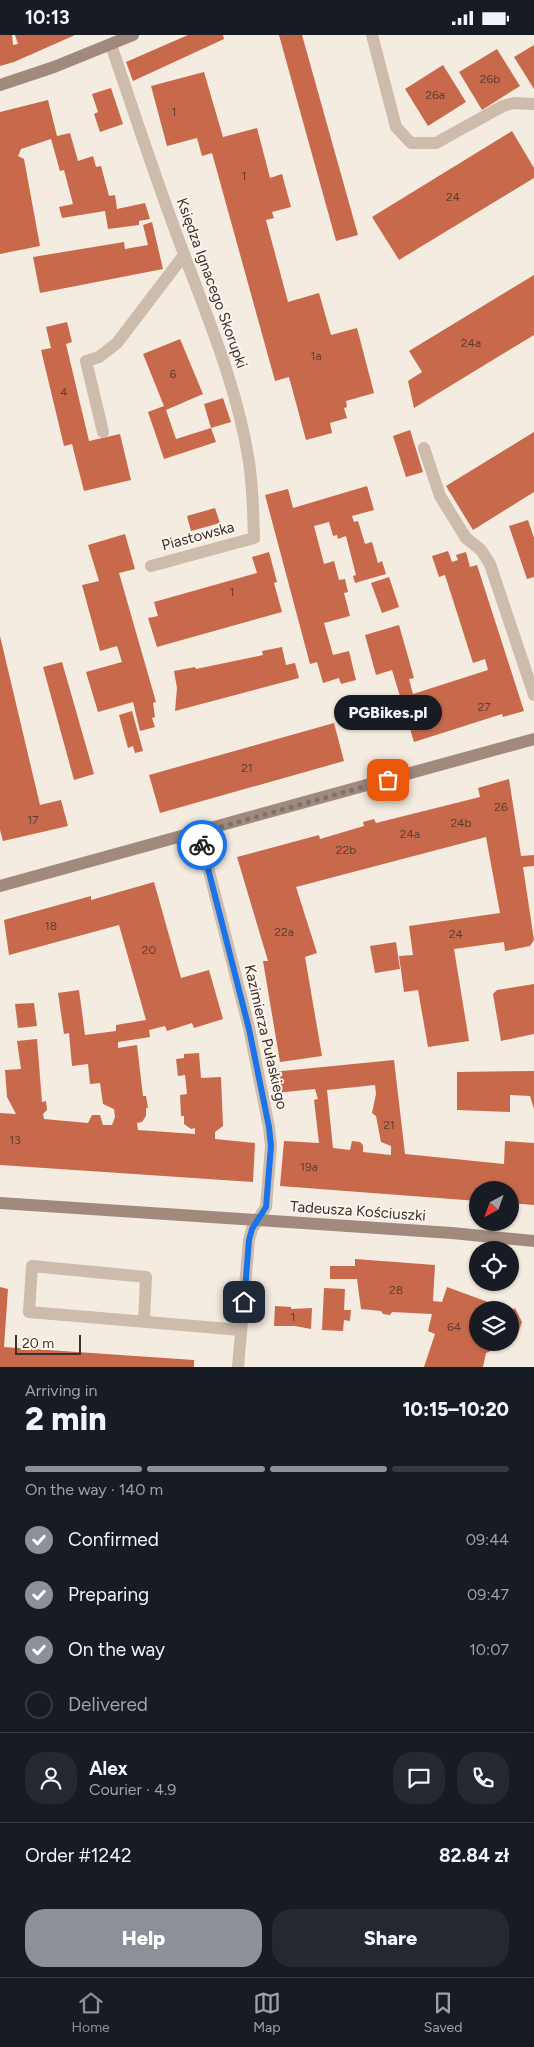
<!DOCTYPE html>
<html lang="en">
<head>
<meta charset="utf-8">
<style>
	:root { --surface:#171b24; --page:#242831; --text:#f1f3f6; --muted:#9ea1a6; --line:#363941; --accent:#8c9099 }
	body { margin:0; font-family:Figtree,sans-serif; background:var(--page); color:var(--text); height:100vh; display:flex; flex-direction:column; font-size:19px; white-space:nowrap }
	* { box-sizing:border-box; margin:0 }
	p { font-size:16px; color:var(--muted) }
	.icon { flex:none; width:28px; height:28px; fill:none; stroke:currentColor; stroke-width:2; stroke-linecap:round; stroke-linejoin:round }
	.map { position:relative; height:1332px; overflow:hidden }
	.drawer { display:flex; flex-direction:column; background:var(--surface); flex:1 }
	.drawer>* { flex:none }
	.needle { width:32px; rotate:221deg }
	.tools { position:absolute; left:469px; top:1146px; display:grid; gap:10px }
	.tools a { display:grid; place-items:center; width:50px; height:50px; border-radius:50%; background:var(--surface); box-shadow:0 1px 4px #0004; font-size:25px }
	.scale { position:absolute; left:15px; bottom:12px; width:66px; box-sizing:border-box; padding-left:5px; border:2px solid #3b302b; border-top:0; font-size:14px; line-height:18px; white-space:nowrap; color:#3b302b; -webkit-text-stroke:4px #fbf5ee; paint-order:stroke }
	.pin { position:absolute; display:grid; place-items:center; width:42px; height:42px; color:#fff; margin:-21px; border-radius:10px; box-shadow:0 2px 8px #0006 }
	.courier { position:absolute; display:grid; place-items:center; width:50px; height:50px; margin:-25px; border:4px solid #1a73e8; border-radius:50%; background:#fff; color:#222; box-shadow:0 1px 6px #0007 }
	.bubble { position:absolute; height:35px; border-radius:18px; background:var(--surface); box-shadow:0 1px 4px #0004; font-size:16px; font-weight:800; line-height:35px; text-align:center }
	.summary em { font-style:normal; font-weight:800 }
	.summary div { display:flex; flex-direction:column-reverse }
	.summary { display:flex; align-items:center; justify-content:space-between; height:85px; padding:0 25px }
	h1 { font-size:32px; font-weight:800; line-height:38px }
	.bar { display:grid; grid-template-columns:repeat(4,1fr); gap:8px 5px; align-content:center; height:60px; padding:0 25px }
	.bar i { height:6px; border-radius:4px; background:var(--line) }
	.bar .selected { background:var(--accent) }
	.bar p { grid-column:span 4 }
	.line { display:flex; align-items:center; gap:12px; padding:0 25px; border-top:1px solid var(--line) }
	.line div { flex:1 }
	.round { display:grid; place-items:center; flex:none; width:52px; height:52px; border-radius:20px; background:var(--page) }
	ol { padding:0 25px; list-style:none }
	li { display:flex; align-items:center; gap:15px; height:55px }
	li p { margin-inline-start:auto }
	li .icon { padding:5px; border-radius:50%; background:var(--accent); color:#fff; stroke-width:4 }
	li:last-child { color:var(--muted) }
	li i { width:28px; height:28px; border:2px solid var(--line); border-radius:50% }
	.primary-button { display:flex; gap:10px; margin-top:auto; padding:10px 25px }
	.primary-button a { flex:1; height:58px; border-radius:20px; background:var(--accent); color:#fff; font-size:20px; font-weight:800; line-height:58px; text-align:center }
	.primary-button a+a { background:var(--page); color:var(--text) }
	.status { display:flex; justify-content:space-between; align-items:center; height:35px; padding:0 25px; background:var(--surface); direction:ltr }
	.status svg { height:14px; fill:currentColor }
	.menu { display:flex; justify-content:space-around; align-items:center; height:70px; border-top:1px solid var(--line); background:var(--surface); font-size:14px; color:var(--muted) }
	.menu a { display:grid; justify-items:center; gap:2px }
	.menu .selected { color:var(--accent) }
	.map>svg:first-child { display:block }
</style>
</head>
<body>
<div class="status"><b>10:13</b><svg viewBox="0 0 49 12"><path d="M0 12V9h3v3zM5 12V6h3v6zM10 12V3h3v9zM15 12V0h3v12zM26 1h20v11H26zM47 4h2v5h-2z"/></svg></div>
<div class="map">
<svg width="534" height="1332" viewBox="0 0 534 1332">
	<rect width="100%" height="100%" fill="#f4ebe1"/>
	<g fill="#c8694b" fill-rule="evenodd">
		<path d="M0,0H12L13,10L18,9L15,0H75L14,27L0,31Z"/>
		<path d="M188,0H223L224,4L133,46L126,27Z"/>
		<path d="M279,0H302L358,200L336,206Z"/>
		<path d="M534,10V54L514,22Z"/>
		<path d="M497,14L520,51L482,75L459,37Z"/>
		<path d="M443,30L466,67L428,91L405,54Z"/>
		<path d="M204,37L223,102L257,93L270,143L282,139L291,172L272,177L274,183L266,185L288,267L319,258L331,300L357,293L374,358L346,366L347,372L344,373L347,383L330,388L332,398L306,405L289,342L275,346L212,118L202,121L197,103L167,111L151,51Z"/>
		<path d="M111,53L123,89L100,97L94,79L98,77L92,59Z"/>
		<path d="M48,65L57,101L70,98L78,126L93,121L96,132L101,131L109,161L115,160L117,174L145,168L150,184L139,186V190L108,194L105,176L62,183L59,172L73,169L64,135L60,136L51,104L21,114L18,121L24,124L40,211L0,219V77Z"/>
		<path d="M512,96L534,133V143L399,225L372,182Z"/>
		<path d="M152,187L163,234L40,258L33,222L124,207L125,214L148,210L143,190Z"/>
		<path d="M534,240V300L414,373L408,346L422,337L409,316Z"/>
		<path d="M67,287L72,307L66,309L89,406L120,399L131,445L84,456L72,409L64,411L41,315L51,313L46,292Z"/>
		<path d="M180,304L203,359L166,375L176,404L211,393L216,407L164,424L148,377L164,371L143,319Z"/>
		<path d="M223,363L231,387L211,393L204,369Z"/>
		<path d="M410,395L423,437L406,442L393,401Z"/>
		<path d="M534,397V457L473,495L446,451Z"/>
		<path d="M367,451L374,475L352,481L354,487L358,486L365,509L372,507L378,528L382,526L386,539L355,548L353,541L356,540L346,501L338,504L337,500L333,501L329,487L314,491L324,529L334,526L339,545L345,544L348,557L344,558L350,581L324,588L333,620L349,616L356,645L341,649L339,643L323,648L317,627L310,629L265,460L288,454L293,473Z"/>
		<path d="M215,473L220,488L191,496L187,481Z"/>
		<path d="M528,485L534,503V542L527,544L509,491Z"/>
		<path d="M125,499L135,534L119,538L156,667L153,668L155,682L152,683L155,692L140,696L133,667L98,677L86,637L122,627L117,611L100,616L82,550L99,546L88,510Z"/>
		<path d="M448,516L452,527L458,525L456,520L466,517L470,532L477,530L524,676L503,682L502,679L414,707L392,635L376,640L365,600L399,590L414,643L409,644L413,659L488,635L485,624L473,628L445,540L439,542L432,521Z"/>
		<path d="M269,517L277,547L274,548L282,577L157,612L148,583L158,581L154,567L257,538L252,522Z"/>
		<path d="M389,542L399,572L382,578L371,548Z"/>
		<path d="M0,601L40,770L61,765L68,791L3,806L0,795Z"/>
		<path d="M282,612L286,630L295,628L299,643L175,676L177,653L174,636L195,632L196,634L263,620L262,616Z"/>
		<path d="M62,627L94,739L74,745L43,632Z"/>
		<path d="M132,676L143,716L135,718L133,711L128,713L119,680Z"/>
		<path d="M334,688L344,726L160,778L149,740Z"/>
		<path d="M509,744L521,821L534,820V831L523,832L534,905L530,911L505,916L504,907L454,914L469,1006L428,1012L418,955L404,957L399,921L413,920L409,891L500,878L486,802L296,852L317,918L305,922L322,1021L280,1027L263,926H268L237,822L319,800L320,804L364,791L363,787L374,784L376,788L480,762L478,753Z"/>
		<path d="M154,847L181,943L209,935L223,984L194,993L192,988L167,996L165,991L149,995L150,1002L118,1007V1013L137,1010L143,1061H146L148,1073H146V1081L142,1087L137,1088L138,1095L195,1099V1093L191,1094L184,1089V1081H181L180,1060L187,1059L185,1040L178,1041L176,1024L184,1023V1019L199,1018L201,1043L221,1042L223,1091L215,1097V1104L255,1108L253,1147L0,1130V1078L16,1079L7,1062L5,1035L21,1034L17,1006L37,1004L42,1067L46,1066L47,1075L43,1079L44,1084L88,1088L92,1080H100L103,1090H112L115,1082L114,1074L103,1069L100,1048L90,1049L88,1029L72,1031L69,998L64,999L58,958L79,955L85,1000L116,996V990L146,985L119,890L9,920L4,885L91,861V865Z"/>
		<path d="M396,907L400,934L375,938L370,911Z"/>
		<path d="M534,949V999L501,1006L493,959L497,955Z"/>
		<path d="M34,968L37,991L18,993L15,969Z"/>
		<path d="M394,1025L405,1119L504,1129L505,1106L534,1108V1170L510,1168V1155H478V1166L280,1151L284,1106L319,1108L314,1065L318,1064L315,1054L275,1058L272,1037ZM375,1050L376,1059L372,1078L376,1081L381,1107L391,1111V1120L363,1117V1110L360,1107L352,1106L350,1115L333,1113L327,1055Z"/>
		<path d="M534,1036V1074L530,1061L510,1060V1077L457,1075V1037Z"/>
		<path d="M355,1224L435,1230L433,1266L442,1267L447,1252L488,1267L486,1275H478V1308H509L486,1318L483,1332H424L435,1299L428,1296L432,1279L392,1277L390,1280L383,1279L381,1276L361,1274L357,1244H330V1231H355Z"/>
		<path d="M0,1252L8,1254L4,1312L194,1325V1332H0Z"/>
		<path d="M324,1253L345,1254L344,1275H351L350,1286L344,1285L343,1296L322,1295Z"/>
		<path d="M275,1271L291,1272V1274L312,1273L311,1294L295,1291H274Z"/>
		<path d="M515,1273L522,1287L516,1304L510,1307V1276Z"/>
	</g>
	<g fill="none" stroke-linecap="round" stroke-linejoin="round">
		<g stroke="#cdbbac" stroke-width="12">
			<path d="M372,0L396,92L411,108H436L503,71L514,68L534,69"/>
			<path d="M103,397L86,326L99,322L117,308L184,220"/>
			<path d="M424,413L440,461L466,503L481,515L490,529L534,660"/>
			<path d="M144,1285L146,1242L32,1231L29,1277L241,1295"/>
		</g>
		<g stroke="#cdbbac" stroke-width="12">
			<path d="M111,10C133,74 154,139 178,203C205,277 237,349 249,427C253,452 253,477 254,503L151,531"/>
			<path d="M199,797L249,993L269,1092L271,1111L266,1172L252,1194L249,1205L238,1332"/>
		</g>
		<g stroke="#a18a7d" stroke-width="12">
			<path d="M0,50L54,32L133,0"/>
			<path d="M0,851L534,704"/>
			<path d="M0,1168L452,1198L534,1206"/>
		</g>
	</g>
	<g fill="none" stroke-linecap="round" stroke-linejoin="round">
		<path stroke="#7c716b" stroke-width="5" stroke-dasharray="0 9" d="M202,810L199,798L388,745"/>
		<path stroke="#1a73e8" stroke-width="6" d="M202,810L249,994L269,1092L271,1111L266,1172L252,1194L249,1205L244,1267"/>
	</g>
	<g text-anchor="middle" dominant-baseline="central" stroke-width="4" stroke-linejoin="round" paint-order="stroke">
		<g font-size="12" fill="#5e3e33">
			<text x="490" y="44">26b</text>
			<text x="435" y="60">26a</text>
			<text x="174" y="77">1</text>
			<text x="244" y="141">1</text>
			<text x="453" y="162">24</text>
			<text x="471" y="308">24a</text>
			<text x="316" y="321">1a</text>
			<text x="173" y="339">6</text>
			<text x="64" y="357">4</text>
			<text x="232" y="557">1</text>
			<text x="484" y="672">27</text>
			<text x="247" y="733">21</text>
			<text x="501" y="772">26</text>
			<text x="33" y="785">17</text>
			<text x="461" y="788">24b</text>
			<text x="410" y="799">24a</text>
			<text x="346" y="815">22b</text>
			<text x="51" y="891">18</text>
			<text x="284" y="897">22a</text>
			<text x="456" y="899">24</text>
			<text x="149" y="915">20</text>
			<text x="389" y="1090">21</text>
			<text x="15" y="1105">13</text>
			<text x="309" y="1132">19a</text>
			<text x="396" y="1255">28</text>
			<text x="293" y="1282">1</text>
			<text x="454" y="1292">64</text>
		</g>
		<g font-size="15" fill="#3b302b" stroke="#fbf5ee">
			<text transform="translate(212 248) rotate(70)">Księdza Ignacego Skorupki</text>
			<text transform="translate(198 501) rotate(-15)">Piastowska</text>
			<text transform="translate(266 1002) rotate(77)">Kazimierza Pułaskiego</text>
			<text transform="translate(358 1176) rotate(4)">Tadeusza Kościuszki</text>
		</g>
	</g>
</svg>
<div class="tools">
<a><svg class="needle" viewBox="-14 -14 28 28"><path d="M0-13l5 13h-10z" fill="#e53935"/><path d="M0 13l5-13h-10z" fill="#9ea1a6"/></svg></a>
<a><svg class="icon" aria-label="locate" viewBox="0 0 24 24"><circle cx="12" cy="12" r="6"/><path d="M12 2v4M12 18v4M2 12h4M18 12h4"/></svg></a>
<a><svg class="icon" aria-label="layers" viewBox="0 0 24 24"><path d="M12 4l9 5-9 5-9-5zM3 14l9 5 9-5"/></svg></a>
</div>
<div class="scale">20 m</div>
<div class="pin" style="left:388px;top:745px;background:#ea580c"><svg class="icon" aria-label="bag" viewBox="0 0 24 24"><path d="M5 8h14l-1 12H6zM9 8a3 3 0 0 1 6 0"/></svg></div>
<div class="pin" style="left:244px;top:1267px;background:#1f2937"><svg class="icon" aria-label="home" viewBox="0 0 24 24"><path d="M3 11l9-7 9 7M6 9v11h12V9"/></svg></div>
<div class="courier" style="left:202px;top:810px"><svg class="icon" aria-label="bike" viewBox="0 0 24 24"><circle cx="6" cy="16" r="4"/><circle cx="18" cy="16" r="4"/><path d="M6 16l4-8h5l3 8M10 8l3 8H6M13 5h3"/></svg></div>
<div class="bubble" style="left:334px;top:660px;width:108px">PGBikes.pl</div>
</div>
<section class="drawer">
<div class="summary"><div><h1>2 min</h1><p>Arriving in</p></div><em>10:15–10:20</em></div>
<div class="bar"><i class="selected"></i><i class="selected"></i><i class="selected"></i><i></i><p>On the way · 140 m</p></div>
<ol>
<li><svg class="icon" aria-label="check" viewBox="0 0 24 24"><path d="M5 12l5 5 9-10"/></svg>Confirmed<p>09:44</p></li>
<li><svg class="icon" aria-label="check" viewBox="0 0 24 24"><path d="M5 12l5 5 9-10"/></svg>Preparing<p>09:47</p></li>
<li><svg class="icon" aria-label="check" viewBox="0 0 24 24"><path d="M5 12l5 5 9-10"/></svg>On the way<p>10:07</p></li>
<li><i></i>Delivered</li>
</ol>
<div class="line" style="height:90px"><a class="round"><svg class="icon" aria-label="person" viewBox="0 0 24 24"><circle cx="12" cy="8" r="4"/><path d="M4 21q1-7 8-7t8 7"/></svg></a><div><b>Alex</b><p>Courier · 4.9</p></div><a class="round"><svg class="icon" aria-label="chat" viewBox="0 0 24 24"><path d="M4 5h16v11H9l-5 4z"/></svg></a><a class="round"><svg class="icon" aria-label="phone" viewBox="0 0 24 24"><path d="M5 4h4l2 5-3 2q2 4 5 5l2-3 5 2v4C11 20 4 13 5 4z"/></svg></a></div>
<div class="line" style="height:65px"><div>Order #1242</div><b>82.84 zł</b></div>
<div class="primary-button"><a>Help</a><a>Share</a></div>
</section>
<nav class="menu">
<a class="selected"><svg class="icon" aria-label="home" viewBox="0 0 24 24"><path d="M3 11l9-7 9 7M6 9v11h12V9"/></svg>Home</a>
<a><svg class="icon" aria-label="map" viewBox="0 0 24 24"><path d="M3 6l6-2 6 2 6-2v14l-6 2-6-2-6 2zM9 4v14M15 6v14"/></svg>Map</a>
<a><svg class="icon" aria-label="saved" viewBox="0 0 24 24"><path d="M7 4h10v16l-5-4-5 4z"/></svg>Saved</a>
</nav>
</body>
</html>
